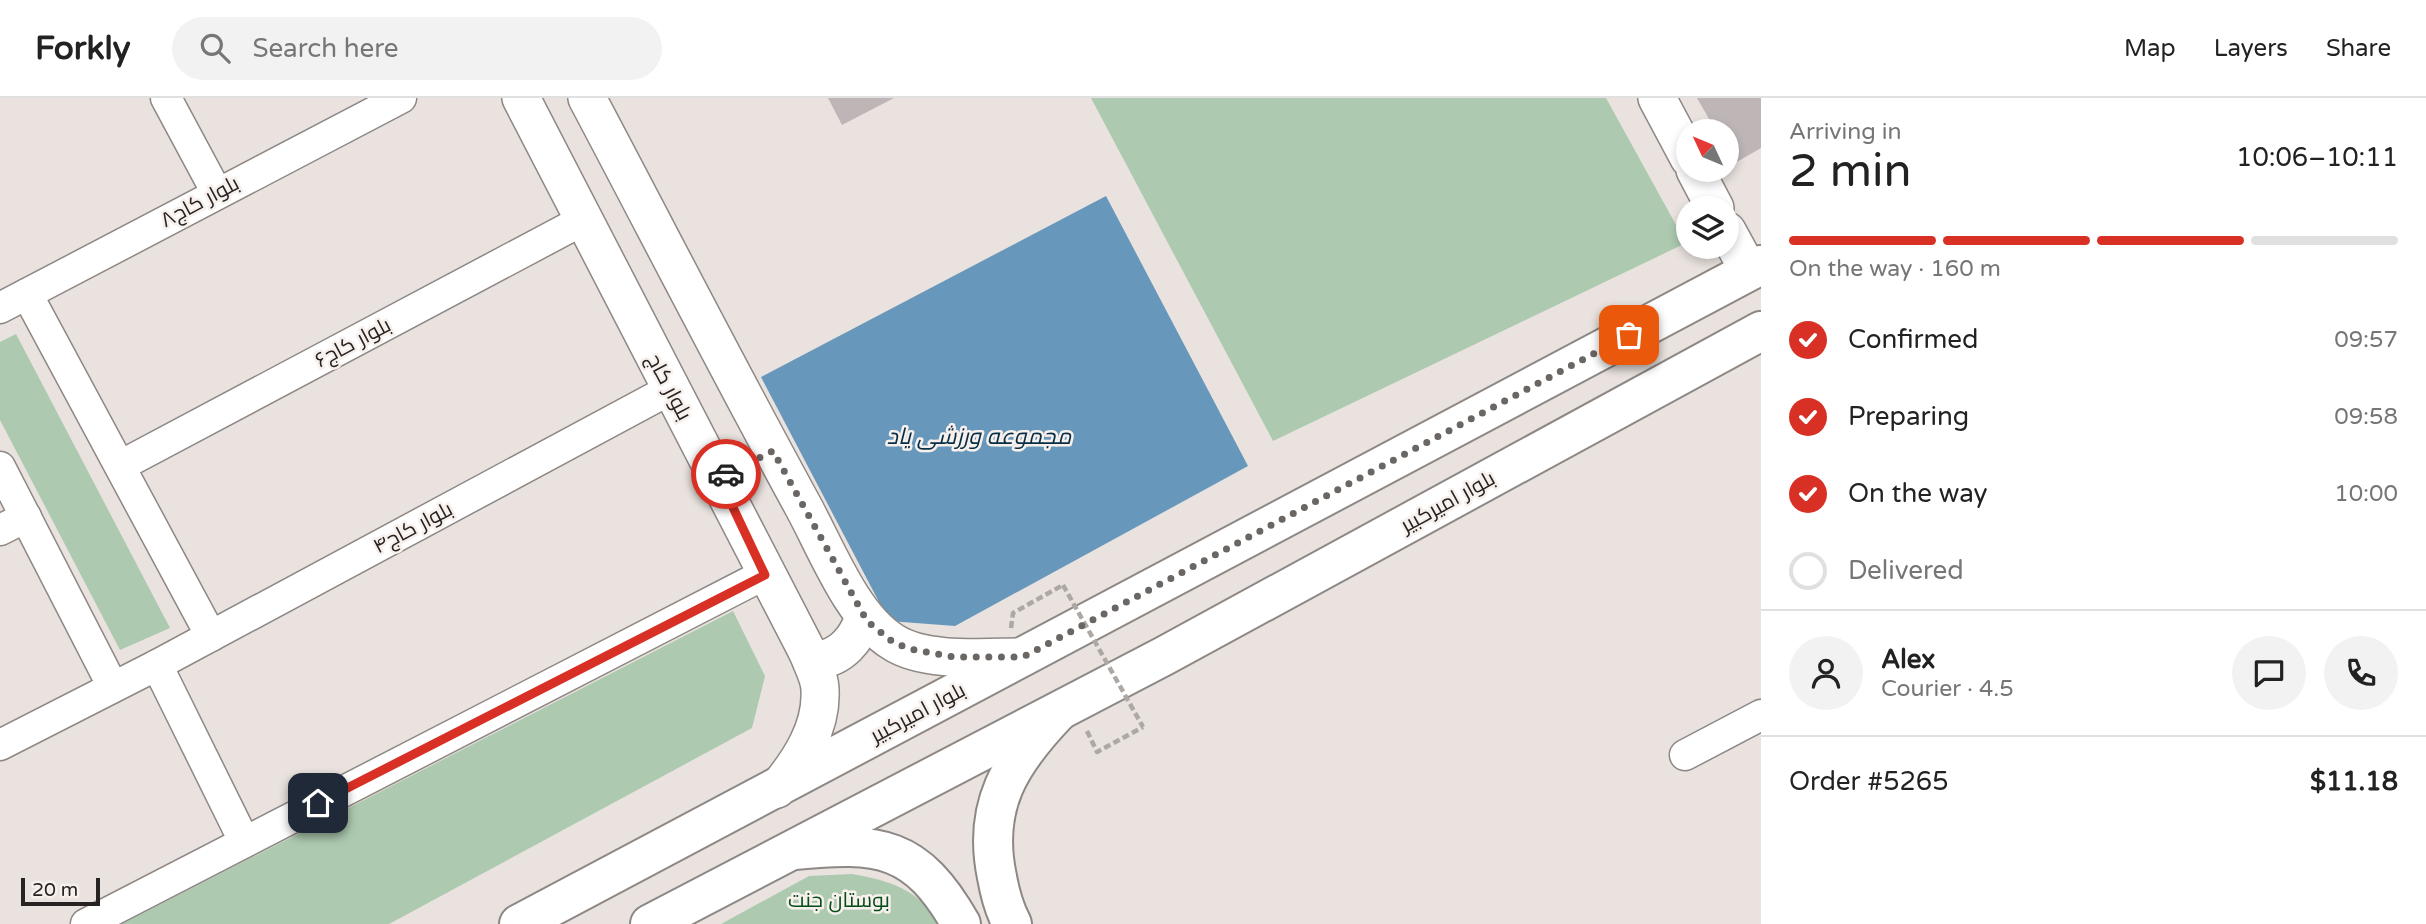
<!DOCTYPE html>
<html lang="en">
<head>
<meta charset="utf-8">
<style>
	:root { --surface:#fff; --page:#f2f2f2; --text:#222; --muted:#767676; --line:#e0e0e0; --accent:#d93025 }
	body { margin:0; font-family:"Varela Round",Cairo,sans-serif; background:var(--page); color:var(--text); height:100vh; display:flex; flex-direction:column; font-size:26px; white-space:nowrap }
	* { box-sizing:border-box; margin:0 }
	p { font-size:23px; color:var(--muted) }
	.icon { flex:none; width:38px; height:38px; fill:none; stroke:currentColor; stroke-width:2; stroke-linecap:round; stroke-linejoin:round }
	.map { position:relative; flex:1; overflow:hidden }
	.sheet { display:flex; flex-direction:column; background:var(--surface); width:665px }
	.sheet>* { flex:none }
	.needle { width:46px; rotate:314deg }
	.fabs { position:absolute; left:1676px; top:21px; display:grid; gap:14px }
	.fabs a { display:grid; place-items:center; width:63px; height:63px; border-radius:50%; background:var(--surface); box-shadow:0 4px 10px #0003; font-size:35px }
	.scale { position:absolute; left:21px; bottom:18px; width:79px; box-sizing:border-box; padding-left:7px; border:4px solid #262322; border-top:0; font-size:19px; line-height:24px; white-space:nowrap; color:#262322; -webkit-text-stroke:5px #f7f0ec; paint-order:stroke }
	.pin { position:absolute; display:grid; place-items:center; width:60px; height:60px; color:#fff; margin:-30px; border-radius:14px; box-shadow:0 4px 10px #0006 }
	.courier { position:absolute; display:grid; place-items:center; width:70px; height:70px; margin:-35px; border:5px solid #d93025; border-radius:50%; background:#fff; color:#222; box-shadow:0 2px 9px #0007 }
	.headline em { font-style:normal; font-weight:600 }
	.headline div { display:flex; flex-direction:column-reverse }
	.headline { display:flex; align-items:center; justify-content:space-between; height:119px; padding:0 28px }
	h1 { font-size:46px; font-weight:600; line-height:52px }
	.bar { display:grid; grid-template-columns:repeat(4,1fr); gap:10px 7px; align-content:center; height:84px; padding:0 28px }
	.bar i { height:9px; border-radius:5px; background:var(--line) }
	.bar .selected { background:var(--accent) }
	.bar p { grid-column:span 4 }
	.line { display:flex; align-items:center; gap:18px; padding:0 28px; border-top:2px solid var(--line) }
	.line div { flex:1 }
	.round { display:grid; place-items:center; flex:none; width:74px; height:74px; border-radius:37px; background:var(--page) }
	ol { padding:0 28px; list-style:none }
	li { display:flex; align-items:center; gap:21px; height:77px }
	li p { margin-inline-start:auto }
	li .icon { padding:7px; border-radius:50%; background:var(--accent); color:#fff; stroke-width:4 }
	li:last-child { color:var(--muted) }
	li i { width:38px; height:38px; border:4px solid var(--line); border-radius:50% }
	header { display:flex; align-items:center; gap:42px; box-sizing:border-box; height:98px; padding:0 35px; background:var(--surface); border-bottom:2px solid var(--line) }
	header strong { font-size:33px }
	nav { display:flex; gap:38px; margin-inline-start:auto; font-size:24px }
	.search { width:490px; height:63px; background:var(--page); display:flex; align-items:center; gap:18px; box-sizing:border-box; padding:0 24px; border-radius:38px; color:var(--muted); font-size:26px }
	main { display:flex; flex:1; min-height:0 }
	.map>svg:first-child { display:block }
</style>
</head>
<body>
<header>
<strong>Forkly</strong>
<div class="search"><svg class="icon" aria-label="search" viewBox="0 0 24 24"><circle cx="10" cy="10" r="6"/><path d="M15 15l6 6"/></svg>Search here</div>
<nav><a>Map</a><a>Layers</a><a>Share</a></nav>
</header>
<main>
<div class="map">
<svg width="1761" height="826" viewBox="0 0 1761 826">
	<rect width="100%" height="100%" fill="#e9e2de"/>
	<g fill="#adcab0">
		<path d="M1091,0H1606L1686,145L1273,343Z"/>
		<path d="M16,236L170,530L120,552L0,322V244Z"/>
		<path d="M733,513L765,578L752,630L389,826H122Z"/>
		<path d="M852,776C888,782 921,792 938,826H721L809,778Z"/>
	</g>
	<path fill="#6797ba" d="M1106,98L1248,368L955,528L889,523L761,279Z"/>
	<g fill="#beb6b6">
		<path d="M828,0H894L842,27Z"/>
		<path d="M1697,0H1761V50L1735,65L1727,52V33H1716Z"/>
	</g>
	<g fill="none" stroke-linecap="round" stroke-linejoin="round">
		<g stroke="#8e8885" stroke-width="33">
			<g id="minor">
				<path d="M166,0L217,95"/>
				<path d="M27,196L211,538"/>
				<path d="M0,210L401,0"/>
				<path d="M120,368L585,121"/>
				<path d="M0,369L113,589"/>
				<path d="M0,432L26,419"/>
				<path d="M157,567L244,743"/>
				<path d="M0,647L157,567L669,292"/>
				<path d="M1685,657L1761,617"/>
				<path d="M86,826L765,476"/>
			</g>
		</g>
		<g stroke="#8e8885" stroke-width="40">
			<g id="tertiary">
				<path d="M521,0L808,555C812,566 820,580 820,592C822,630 800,663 777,691"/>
				<path d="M587,0C659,136 729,273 803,408C826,450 852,519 893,544C925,565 986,559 1023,559"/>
				<path d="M1657,0L1689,60"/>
				<path d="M1695,72L1715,110"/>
				<path d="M1727,133L1749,173"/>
				<path d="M808,555L816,562C841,561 858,540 864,518"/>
			</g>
		</g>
		<g stroke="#8e8885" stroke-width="42">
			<g id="secondary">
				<path d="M794,752C880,744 916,747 961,826"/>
				<path d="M1012,826C1004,811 1000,796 997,779C982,708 1010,664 1058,614"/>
			</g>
		</g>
		<g stroke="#8e8885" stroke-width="42">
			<g id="primary">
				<path d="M519,826L1761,167"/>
				<path d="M650,826L1164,558L1761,233"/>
			</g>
		</g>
		<g stroke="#aea8a5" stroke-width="4.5" stroke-dasharray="7 3.5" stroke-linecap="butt">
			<path d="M1011,530L1013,515L1063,487"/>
			<path d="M1087,633L1097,654L1143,629"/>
		</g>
		<use href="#minor" stroke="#fff" stroke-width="30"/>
		<use href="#tertiary" stroke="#fff" stroke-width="37"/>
		<use href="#secondary" stroke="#fff" stroke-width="38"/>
		<use href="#primary" stroke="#fff" stroke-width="38"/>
		<path stroke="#aea8a5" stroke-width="4.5" stroke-dasharray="7 3.5" stroke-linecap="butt" d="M1063,487L1143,629"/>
	</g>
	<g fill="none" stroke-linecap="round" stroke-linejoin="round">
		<path stroke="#6a6664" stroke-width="7" stroke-dasharray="0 12.6" d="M726,376L773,353L867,523L894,545L915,552L954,559H1023L1629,237"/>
		<path stroke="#d93025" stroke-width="9" d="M318,705L765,477L719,380L726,376"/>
	</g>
	<g text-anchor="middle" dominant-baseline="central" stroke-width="5" stroke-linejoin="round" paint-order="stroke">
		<g font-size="21" fill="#262322" stroke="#f7f0ec">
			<text transform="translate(200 104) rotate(-28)">بلوار کاج۸</text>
			<text transform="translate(353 245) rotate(-28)">بلوار کاج۶</text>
			<text transform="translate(669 289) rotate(62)">بلوار کاج</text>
			<text transform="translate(1448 404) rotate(-29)">بلوار امیرکبیر</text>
			<text transform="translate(413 430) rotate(-28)">بلوار کاج۴</text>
			<text transform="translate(918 615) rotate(-28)">بلوار امیرکبیر</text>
		</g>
		<g font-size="21" fill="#054e1b" stroke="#f7f0ec">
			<text x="839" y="802">بوستان جنت</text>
		</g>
		<g font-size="23" font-style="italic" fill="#052d46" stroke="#f7f0ec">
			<text x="979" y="339">مجموعه ورزشی یاد</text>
		</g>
	</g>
</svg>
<div class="fabs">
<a><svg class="needle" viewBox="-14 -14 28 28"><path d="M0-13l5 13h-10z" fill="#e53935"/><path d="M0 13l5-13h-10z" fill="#767676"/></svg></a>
<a><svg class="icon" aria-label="layers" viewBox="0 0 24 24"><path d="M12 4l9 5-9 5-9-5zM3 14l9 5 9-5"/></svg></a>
</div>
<div class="scale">20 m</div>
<div class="pin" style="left:1629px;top:237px;background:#ea580c"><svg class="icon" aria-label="bag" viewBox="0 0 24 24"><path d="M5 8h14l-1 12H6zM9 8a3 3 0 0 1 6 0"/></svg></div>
<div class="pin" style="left:318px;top:705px;background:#1f2937"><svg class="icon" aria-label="home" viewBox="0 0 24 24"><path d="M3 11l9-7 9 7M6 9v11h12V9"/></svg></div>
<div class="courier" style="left:726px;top:376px"><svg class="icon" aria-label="car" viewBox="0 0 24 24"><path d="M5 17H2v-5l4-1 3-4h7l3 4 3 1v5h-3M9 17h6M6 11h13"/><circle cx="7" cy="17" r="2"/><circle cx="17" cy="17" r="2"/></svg></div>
</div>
<section class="sheet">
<div class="headline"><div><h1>2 min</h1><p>Arriving in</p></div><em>10:06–10:11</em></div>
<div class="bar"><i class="selected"></i><i class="selected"></i><i class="selected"></i><i></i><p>On the way · 160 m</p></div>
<ol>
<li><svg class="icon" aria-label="check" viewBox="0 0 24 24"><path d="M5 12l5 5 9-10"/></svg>Confirmed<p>09:57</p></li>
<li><svg class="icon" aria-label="check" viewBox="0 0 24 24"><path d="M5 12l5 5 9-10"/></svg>Preparing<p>09:58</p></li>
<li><svg class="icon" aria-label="check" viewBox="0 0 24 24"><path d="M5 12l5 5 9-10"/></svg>On the way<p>10:00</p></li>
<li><i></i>Delivered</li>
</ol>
<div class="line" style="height:126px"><a class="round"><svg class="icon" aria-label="person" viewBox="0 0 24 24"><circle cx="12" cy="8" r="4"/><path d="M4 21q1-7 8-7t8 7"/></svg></a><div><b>Alex</b><p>Courier · 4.5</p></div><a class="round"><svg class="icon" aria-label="chat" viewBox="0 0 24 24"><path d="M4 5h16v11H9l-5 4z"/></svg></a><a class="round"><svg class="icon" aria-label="phone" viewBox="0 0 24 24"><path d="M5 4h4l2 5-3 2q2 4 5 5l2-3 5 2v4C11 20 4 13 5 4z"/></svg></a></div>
<div class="line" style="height:91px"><div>Order #5265</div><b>$11.18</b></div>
</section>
</main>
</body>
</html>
